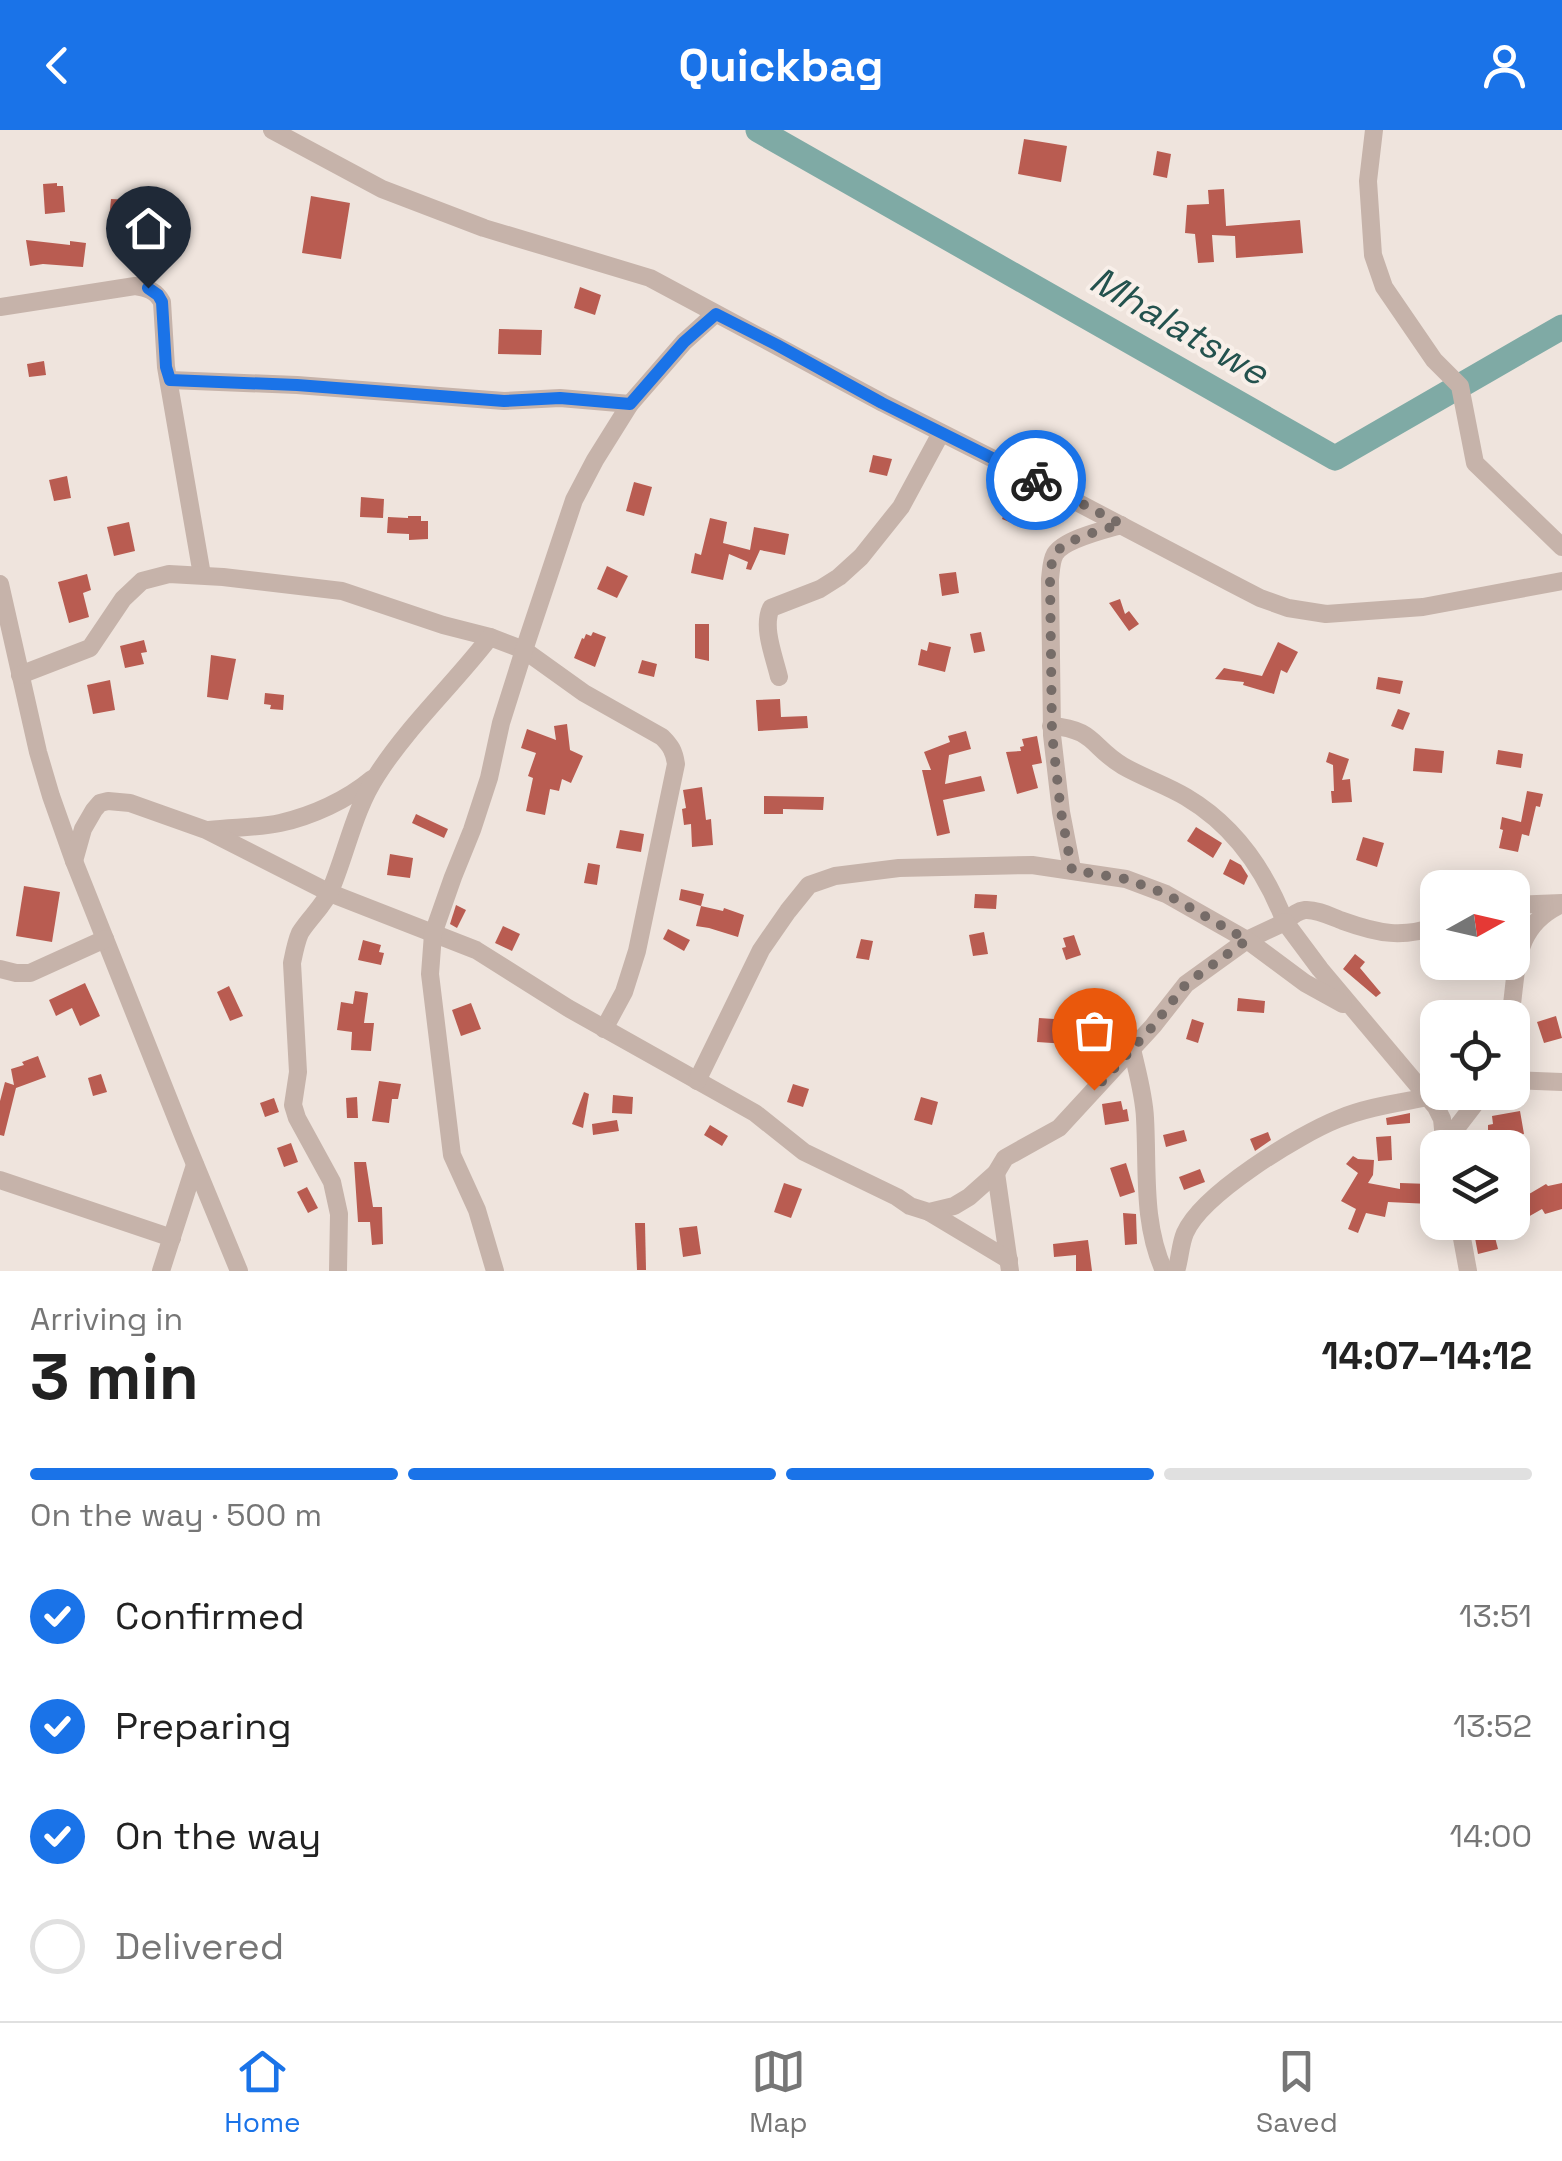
<!DOCTYPE html>
<html lang="en">
<head>
<meta charset="utf-8">
<style>
	:root { --surface:#fff; --page:#f6f6f6; --text:#222; --muted:#767676; --line:#e0e0e0; --accent:#1a73e8 }
	body { margin:0; font-family:"Space Grotesk",sans-serif; background:var(--page); color:var(--text); height:100vh; display:flex; flex-direction:column; font-size:38px; white-space:nowrap }
	* { box-sizing:border-box; margin:0 }
	p { font-size:32px; color:var(--muted) }
	.icon { flex:none; width:55px; height:55px; fill:none; stroke:currentColor; stroke-width:2; stroke-linecap:round; stroke-linejoin:round }
	.map { position:relative; height:1141px; overflow:hidden }
	.sheet { display:flex; flex-direction:column; background:var(--surface); flex:1 }
	.sheet>* { flex:none }
	.needle { width:65px; rotate:82deg }
	.fabs { position:absolute; left:1420px; top:740px; display:grid; gap:20px }
	.fabs a { display:grid; place-items:center; width:110px; height:110px; border-radius:20px; background:var(--surface); box-shadow:0 5px 25px #0003; font-size:50px }
	.pin { position:absolute; display:grid; place-items:center; width:85px; height:85px; color:#fff; margin:-102px -42px; border-radius:50% 50% 50% 0; rotate:-45deg; box-shadow:0 0 10px #0007 }
	.pin .icon { rotate:45deg }
	.courier { position:absolute; display:grid; place-items:center; width:100px; height:100px; margin:-50px; border:8px solid #1a73e8; border-radius:50%; background:#fff; color:#222; box-shadow:0 2px 12px #0007 }
	.summary em { font-style:normal; font-weight:600 }
	.summary div { display:flex; flex-direction:column-reverse }
	.summary { display:flex; align-items:center; justify-content:space-between; height:170px; padding:0 30px }
	h1 { font-size:65px; font-weight:600; line-height:75px }
	.bar { display:grid; grid-template-columns:repeat(4,1fr); gap:15px 10px; align-content:center; height:120px; padding:0 30px }
	.bar i { height:12px; border-radius:8px; background:var(--line) }
	.bar .on { background:var(--accent) }
	.bar p { grid-column:span 4 }
	ol { padding:0 30px; list-style:none }
	li { display:flex; align-items:center; gap:30px; height:110px }
	li p { margin-inline-start:auto }
	li .icon { padding:10px; border-radius:50%; background:var(--accent); color:#fff; stroke-width:4 }
	li:last-child { color:var(--muted) }
	li i { width:55px; height:55px; border:5px solid var(--line); border-radius:50% }
	header { display:flex; justify-content:space-between; align-items:center; height:130px; padding:0 30px; background:var(--accent); color:#fff; font-size:45px; font-weight:600 }
	.dock { display:flex; justify-content:space-around; align-items:center; height:140px; border-top:2px solid var(--line); background:var(--surface); font-size:28px; color:var(--muted) }
	.dock a { display:grid; justify-items:center; gap:5px }
	.dock .on { color:var(--accent) }
	.map>svg:first-child { display:block }
</style>
</head>
<body>
<header><svg class="icon" aria-label="back" viewBox="0 0 24 24"><path d="M15 5l-7 7 7 7"/></svg>Quickbag<svg class="icon" aria-label="person" viewBox="0 0 24 24"><circle cx="12" cy="8" r="4"/><path d="M4 21q1-7 8-7t8 7"/></svg></header>
<div class="map">
<svg width="1562" height="1141" viewBox="0 0 1562 1141">
	<rect width="100%" height="100%" fill="#efe4dd"/>
	<g fill="none" stroke-linecap="round" stroke-linejoin="round">
		<path stroke="#7faaa5" stroke-width="25" d="M758,0L1335,328L1562,197"/>
	</g>
	<g fill="#b95c51">
		<path d="M1024,9L1067,16L1061,52L1018,44Z"/>
		<path d="M1157,21L1171,24L1167,48L1153,45Z"/>
		<path d="M57,53V56H63L65,82L45,84L43,54Z"/>
		<path d="M1224,59L1226,96L1300,90L1303,123L1236,128L1235,106L1212,105L1214,132L1198,133L1195,104L1185,103L1187,75L1209,74L1208,60Z"/>
		<path d="M311,66L350,73L341,129L302,123Z"/>
		<path d="M111,69L133,70L132,91L109,89Z"/>
		<path d="M26,110L70,115V111L86,113L83,137L43,134L30,136Z"/>
		<path d="M580,157L601,165L595,185L574,178Z"/>
		<path d="M499,199L542,200L541,225L498,224Z"/>
		<path d="M44,231L46,245L29,247L27,234Z"/>
		<path d="M873,325L892,329L887,346L869,342Z"/>
		<path d="M67,346L71,368L54,371L49,350Z"/>
		<path d="M634,352L652,357L644,386L626,381Z"/>
		<path d="M361,367L384,369L383,388L360,387Z"/>
		<path d="M1008,373L1025,380L1019,396L1002,389Z"/>
		<path d="M408,386H421V391H428V409L409,410V404L387,403L388,387L408,388Z"/>
		<path d="M710,388L727,392L723,413L750,420L754,397L789,404L785,425L760,420L751,440L746,439L748,432L729,424L723,450L691,443L695,423L701,425Z"/>
		<path d="M129,392L135,421L114,426L107,397Z"/>
		<path d="M607,436L628,446L617,468L597,459Z"/>
		<path d="M956,442L959,463L942,466L939,444Z"/>
		<path d="M87,444L91,460L83,463L89,487L69,493L58,452Z"/>
		<path d="M1120,469L1125,484L1129,481L1139,494L1129,501L1109,473Z"/>
		<path d="M695,494H709V531L695,528Z"/>
		<path d="M593,502L606,507L595,537L574,528L582,508L584,509L586,504L591,506Z"/>
		<path d="M981,502L985,521L974,523L970,504Z"/>
		<path d="M144,510L147,522L141,523L144,534L125,538L120,516Z"/>
		<path d="M929,512L951,517L945,542L918,535L921,519L927,521Z"/>
		<path d="M1278,512L1298,522L1287,543L1281,540L1274,564L1243,555L1244,552L1215,549L1224,538L1262,546Z"/>
		<path d="M211,525L236,529L228,570L207,567Z"/>
		<path d="M642,530L657,534L654,547L638,543Z"/>
		<path d="M1378,547L1403,551L1400,564L1376,559Z"/>
		<path d="M110,550L115,580L93,584L87,555Z"/>
		<path d="M265,563L284,565L283,580L270,579L271,575L264,574Z"/>
		<path d="M780,569L781,587L807,586L808,598L758,601L756,570Z"/>
		<path d="M1398,579L1410,583L1403,600L1391,596Z"/>
		<path d="M567,594L570,620L583,626L571,653L562,649L559,661L550,659L545,685L526,681L533,648L528,646L536,623L521,618L527,599L556,610L554,596Z"/>
		<path d="M966,601L971,619L949,625L945,654L981,646L985,661L943,670L950,703L937,706L922,640H931L924,622L950,612L948,606Z"/>
		<path d="M1037,606L1042,633L1032,635L1038,658L1017,664L1006,622L1021,621L1020,617L1024,616L1022,609Z"/>
		<path d="M1415,618L1444,621L1442,643L1413,641Z"/>
		<path d="M1498,620L1523,624L1521,638L1496,634Z"/>
		<path d="M1329,622L1349,629L1342,650L1350,649L1352,672L1332,673L1331,661H1334L1333,635L1326,632Z"/>
		<path d="M702,657L706,690L711,689L713,715L692,717L691,694L684,695L682,679L686,678L683,660Z"/>
		<path d="M1527,661L1543,664L1540,677L1536,676L1529,706L1522,704L1518,722L1499,718L1503,700L1500,699L1502,687L1521,692Z"/>
		<path d="M764,666L824,667L823,680L783,679V684H764Z"/>
		<path d="M416,684L448,699L444,708L412,693Z"/>
		<path d="M1196,697L1222,713L1213,728L1187,711Z"/>
		<path d="M620,700L644,704L641,722L616,718Z"/>
		<path d="M1363,707L1384,713L1377,737L1356,730Z"/>
		<path d="M390,724L413,728L410,748L387,745Z"/>
		<path d="M1230,729L1241,735L1248,746L1244,755L1223,744Z"/>
		<path d="M588,733L600,735L597,755L584,753Z"/>
		<path d="M24,756L60,762L52,812L16,806Z"/>
		<path d="M681,759L704,764L701,776L679,770Z"/>
		<path d="M975,764L997,765L996,779L974,778Z"/>
		<path d="M456,775L466,780L457,798L450,794Z"/>
		<path d="M701,776L723,781L724,778L744,785L738,807L709,798L696,796Z"/>
		<path d="M503,796L520,804L512,821L495,813Z"/>
		<path d="M668,799L690,810L684,821L663,809Z"/>
		<path d="M984,802L988,824L973,826L969,805Z"/>
		<path d="M1074,805L1081,825L1066,830L1062,818L1066,817L1063,808Z"/>
		<path d="M861,809L873,811L869,830L856,828Z"/>
		<path d="M363,810L381,815L379,822L384,823L381,835L358,830Z"/>
		<path d="M1355,824L1365,832L1360,838L1381,863L1376,867L1343,839Z"/>
		<path d="M85,853L100,886L80,896L72,878L56,886L49,870Z"/>
		<path d="M229,856L243,886L230,891L217,862Z"/>
		<path d="M355,861L368,863L364,893H374L371,921L351,920L352,902L337,900L341,872L353,874Z"/>
		<path d="M1238,868L1265,871L1264,883L1237,881Z"/>
		<path d="M471,873L481,899L461,906L452,880Z"/>
		<path d="M1556,886L1562,908L1544,913L1537,892Z"/>
		<path d="M1039,888L1069,890L1067,914L1037,912Z"/>
		<path d="M1192,889L1204,893L1198,913L1186,909Z"/>
		<path d="M38,926L46,947L16,958L4,1006L0,1005V971L5,952L14,955L11,939L24,935L22,932Z"/>
		<path d="M101,944L107,962L93,966L88,948Z"/>
		<path d="M379,951L401,954L398,969H392L389,993L372,991Z"/>
		<path d="M793,954L809,959L803,977L787,972Z"/>
		<path d="M584,962L589,964L583,998L572,994Z"/>
		<path d="M613,965L633,967L632,984L612,983Z"/>
		<path d="M357,967L358,988H347L346,968Z"/>
		<path d="M921,967L938,972L932,995L914,990Z"/>
		<path d="M274,968L279,982L265,987L260,973Z"/>
		<path d="M1121,971L1123,980L1127,979L1129,991L1105,995L1102,974Z"/>
		<path d="M1520,981L1524,1004L1502,1007L1503,1018H1467L1465,1007L1468,1003L1488,1000V995L1493,994L1492,986Z"/>
		<path d="M1410,983V993L1387,995L1386,988Z"/>
		<path d="M617,990L619,1001L593,1005L592,994Z"/>
		<path d="M710,995L728,1006L722,1016L704,1005Z"/>
		<path d="M1184,1000L1187,1011L1166,1017L1163,1005Z"/>
		<path d="M1268,1002L1271,1010L1255,1021L1250,1009Z"/>
		<path d="M1391,1006L1392,1030L1378,1031L1376,1007Z"/>
		<path d="M291,1013L298,1032L284,1037L277,1018Z"/>
		<path d="M1353,1026L1358,1029L1374,1030L1373,1045L1368,1053L1400,1059V1053L1430,1054V1074L1388,1072L1385,1087L1366,1083L1358,1103L1348,1099L1356,1079L1341,1071L1358,1043L1346,1034Z"/>
		<path d="M354,1032H366L373,1077H382L383,1114L372,1115L370,1092H358Z"/>
		<path d="M1126,1033L1135,1062L1120,1067L1110,1038Z"/>
		<path d="M1200,1039L1205,1052L1184,1060L1179,1047Z"/>
		<path d="M784,1053L802,1059L791,1088L774,1082Z"/>
		<path d="M1562,1053V1079L1545,1084L1542,1079L1519,1092L1512,1080V1074L1546,1054L1548,1056Z"/>
		<path d="M307,1057L318,1078L308,1083L297,1062Z"/>
		<path d="M1123,1083L1136,1084L1137,1114L1125,1115Z"/>
		<path d="M1472,1092H1491L1498,1119L1478,1124Z"/>
		<path d="M635,1093H645L646,1140H637Z"/>
		<path d="M697,1096L701,1124L683,1127L679,1098Z"/>
		<path d="M1088,1110L1092,1141H1076V1125L1054,1127L1053,1114Z"/>
	</g>
	<g fill="none" stroke-linecap="round" stroke-linejoin="round">
		<g stroke="#c6b3aa" stroke-width="18">
			<path d="M272,0L382,59L484,98L650,148L883,273L1029,347L1231,453L1260,468L1288,478L1326,484L1423,477L1562,451"/>
			<path d="M1374,0L1368,51L1373,125L1384,157L1434,230L1460,256L1475,333L1562,417"/>
			<path d="M0,177L135,156C148,158 156,161 162,172L166,237L202,445"/>
			<path d="M170,250L297,255L504,271L560,268L630,274"/>
			<path d="M0,454L38,622L51,666L74,731L183,1005L239,1141"/>
			<path d="M20,545L90,518L123,469L142,451L169,444L223,447L342,461L443,495L490,507L524,520L584,563L662,607C671,616 674,621 676,634L637,821L624,862L604,899"/>
			<path d="M779,547C774,526 762,497 771,478L820,459L839,447L861,427L901,377L941,303"/>
			<path d="M1051,596C1095,599 1091,617 1123,636C1144,648 1166,655 1186,667C1235,696 1265,740 1285,792C1291,787 1296,781 1305,780C1317,779 1332,787 1343,791C1379,804 1402,808 1438,796"/>
			<path d="M209,700C232,697 257,698 280,693C312,686 347,670 372,649"/>
			<path d="M74,731L83,699L94,680L100,673L108,671L130,673L206,700L330,763L476,820L568,878L755,983L804,1022L897,1067L910,1076L929,1082L954,1076L969,1067L996,1043L1005,1028L1059,998L1153,896L1186,854L1247,810L1285,792L1320,839L1436,977L1442,989L1445,1018"/>
			<path d="M1072,739L1061,682L1052,605L1050,449C1051,441 1051,431 1055,424C1064,409 1104,400 1121,395"/>
			<path d="M1512,775L1562,773"/>
			<path d="M0,839L16,843H30L105,809"/>
			<path d="M1510,888C1518,841 1511,797 1562,774"/>
			<path d="M1132,919C1137,941 1144,965 1145,988C1148,1040 1142,1092 1164,1141"/>
			<path d="M1512,950L1562,952"/>
			<path d="M697,951L761,820L788,781L809,755L835,746L899,738L1032,735L1126,749L1166,764L1247,810L1305,853L1343,874"/>
			<path d="M1444,1014L1484,962"/>
			<path d="M996,1043L1010,1141"/>
			<path d="M0,1050L172,1108"/>
			<path d="M929,1082L1009,1130"/>
			<path d="M1459,1092L1468,1141"/>
			<path d="M161,1141L195,1035"/>
			<path d="M338,1141L339,1084L332,1052L297,988L293,975L298,942L292,833C294,823 296,812 300,803C309,788 324,776 331,759C347,721 354,680 377,645C409,595 454,554 490,507"/>
			<path d="M495,1141L477,1080L452,1025L430,844L433,804L453,747L472,700L489,648L501,593L524,520L574,370L595,330L630,274L684,212L715,184"/>
			<path d="M1176,1141C1180,1129 1180,1115 1185,1103C1202,1064 1298,1005 1338,989C1367,977 1398,973 1428,967"/>
		</g>
	</g>
	<g fill="none" stroke-linecap="round" stroke-linejoin="round">
		<path stroke="#766c68" stroke-width="10" stroke-dasharray="0 18" d="M1036,350L1121,394C1104,400 1064,409 1055,424C1051,431 1051,441 1050,448L1052,604L1061,682L1072,740L1126,749L1166,764L1247,810L1186,854L1153,896L1094,960"/>
		<path stroke="#1a73e8" stroke-width="12" d="M148,158L158,165L162,172L166,237L170,250L297,255L504,271L560,268L630,274L684,212L716,184L777,215L882,273L1036,350"/>
	</g>
	<g text-anchor="middle" dominant-baseline="central" stroke-width="8" stroke-linejoin="round" paint-order="stroke">
		<g font-size="38" font-style="italic" fill="#23524e" stroke="#f8efe9">
			<text transform="translate(1179 196) rotate(30)">Mhalatswe</text>
		</g>
	</g>
</svg>
<div class="fabs">
<a><svg class="needle" viewBox="-14 -14 28 28"><path d="M0-13l5 13h-10z" fill="#e53935"/><path d="M0 13l5-13h-10z" fill="#767676"/></svg></a>
<a><svg class="icon" aria-label="locate" viewBox="0 0 24 24"><circle cx="12" cy="12" r="6"/><path d="M12 2v4M12 18v4M2 12h4M18 12h4"/></svg></a>
<a><svg class="icon" aria-label="layers" viewBox="0 0 24 24"><path d="M12 4l9 5-9 5-9-5zM3 14l9 5 9-5"/></svg></a>
</div>
<div class="pin" style="left:1094px;top:960px;background:#ea580c"><svg class="icon" aria-label="bag" viewBox="0 0 24 24"><path d="M5 8h14l-1 12H6zM9 8a3 3 0 0 1 6 0"/></svg></div>
<div class="pin" style="left:148px;top:158px;background:#1f2937"><svg class="icon" aria-label="home" viewBox="0 0 24 24"><path d="M3 11l9-7 9 7M6 9v11h12V9"/></svg></div>
<div class="courier" style="left:1036px;top:350px"><svg class="icon" aria-label="bike" viewBox="0 0 24 24"><circle cx="6" cy="16" r="4"/><circle cx="18" cy="16" r="4"/><path d="M6 16l4-8h5l3 8M10 8l3 8H6M13 5h3"/></svg></div>
</div>
<section class="sheet">
<div class="summary"><div><h1>3 min</h1><p>Arriving in</p></div><em>14:07–14:12</em></div>
<div class="bar"><i class="on"></i><i class="on"></i><i class="on"></i><i></i><p>On the way · 500 m</p></div>
<ol>
<li><svg class="icon" aria-label="check" viewBox="0 0 24 24"><path d="M5 12l5 5 9-10"/></svg>Confirmed<p>13:51</p></li>
<li><svg class="icon" aria-label="check" viewBox="0 0 24 24"><path d="M5 12l5 5 9-10"/></svg>Preparing<p>13:52</p></li>
<li><svg class="icon" aria-label="check" viewBox="0 0 24 24"><path d="M5 12l5 5 9-10"/></svg>On the way<p>14:00</p></li>
<li><i></i>Delivered</li>
</ol>
</section>
<nav class="dock">
<a class="on"><svg class="icon" aria-label="home" viewBox="0 0 24 24"><path d="M3 11l9-7 9 7M6 9v11h12V9"/></svg>Home</a>
<a><svg class="icon" aria-label="map" viewBox="0 0 24 24"><path d="M3 6l6-2 6 2 6-2v14l-6 2-6-2-6 2zM9 4v14M15 6v14"/></svg>Map</a>
<a><svg class="icon" aria-label="saved" viewBox="0 0 24 24"><path d="M7 4h10v16l-5-4-5 4z"/></svg>Saved</a>
</nav>
</body>
</html>
